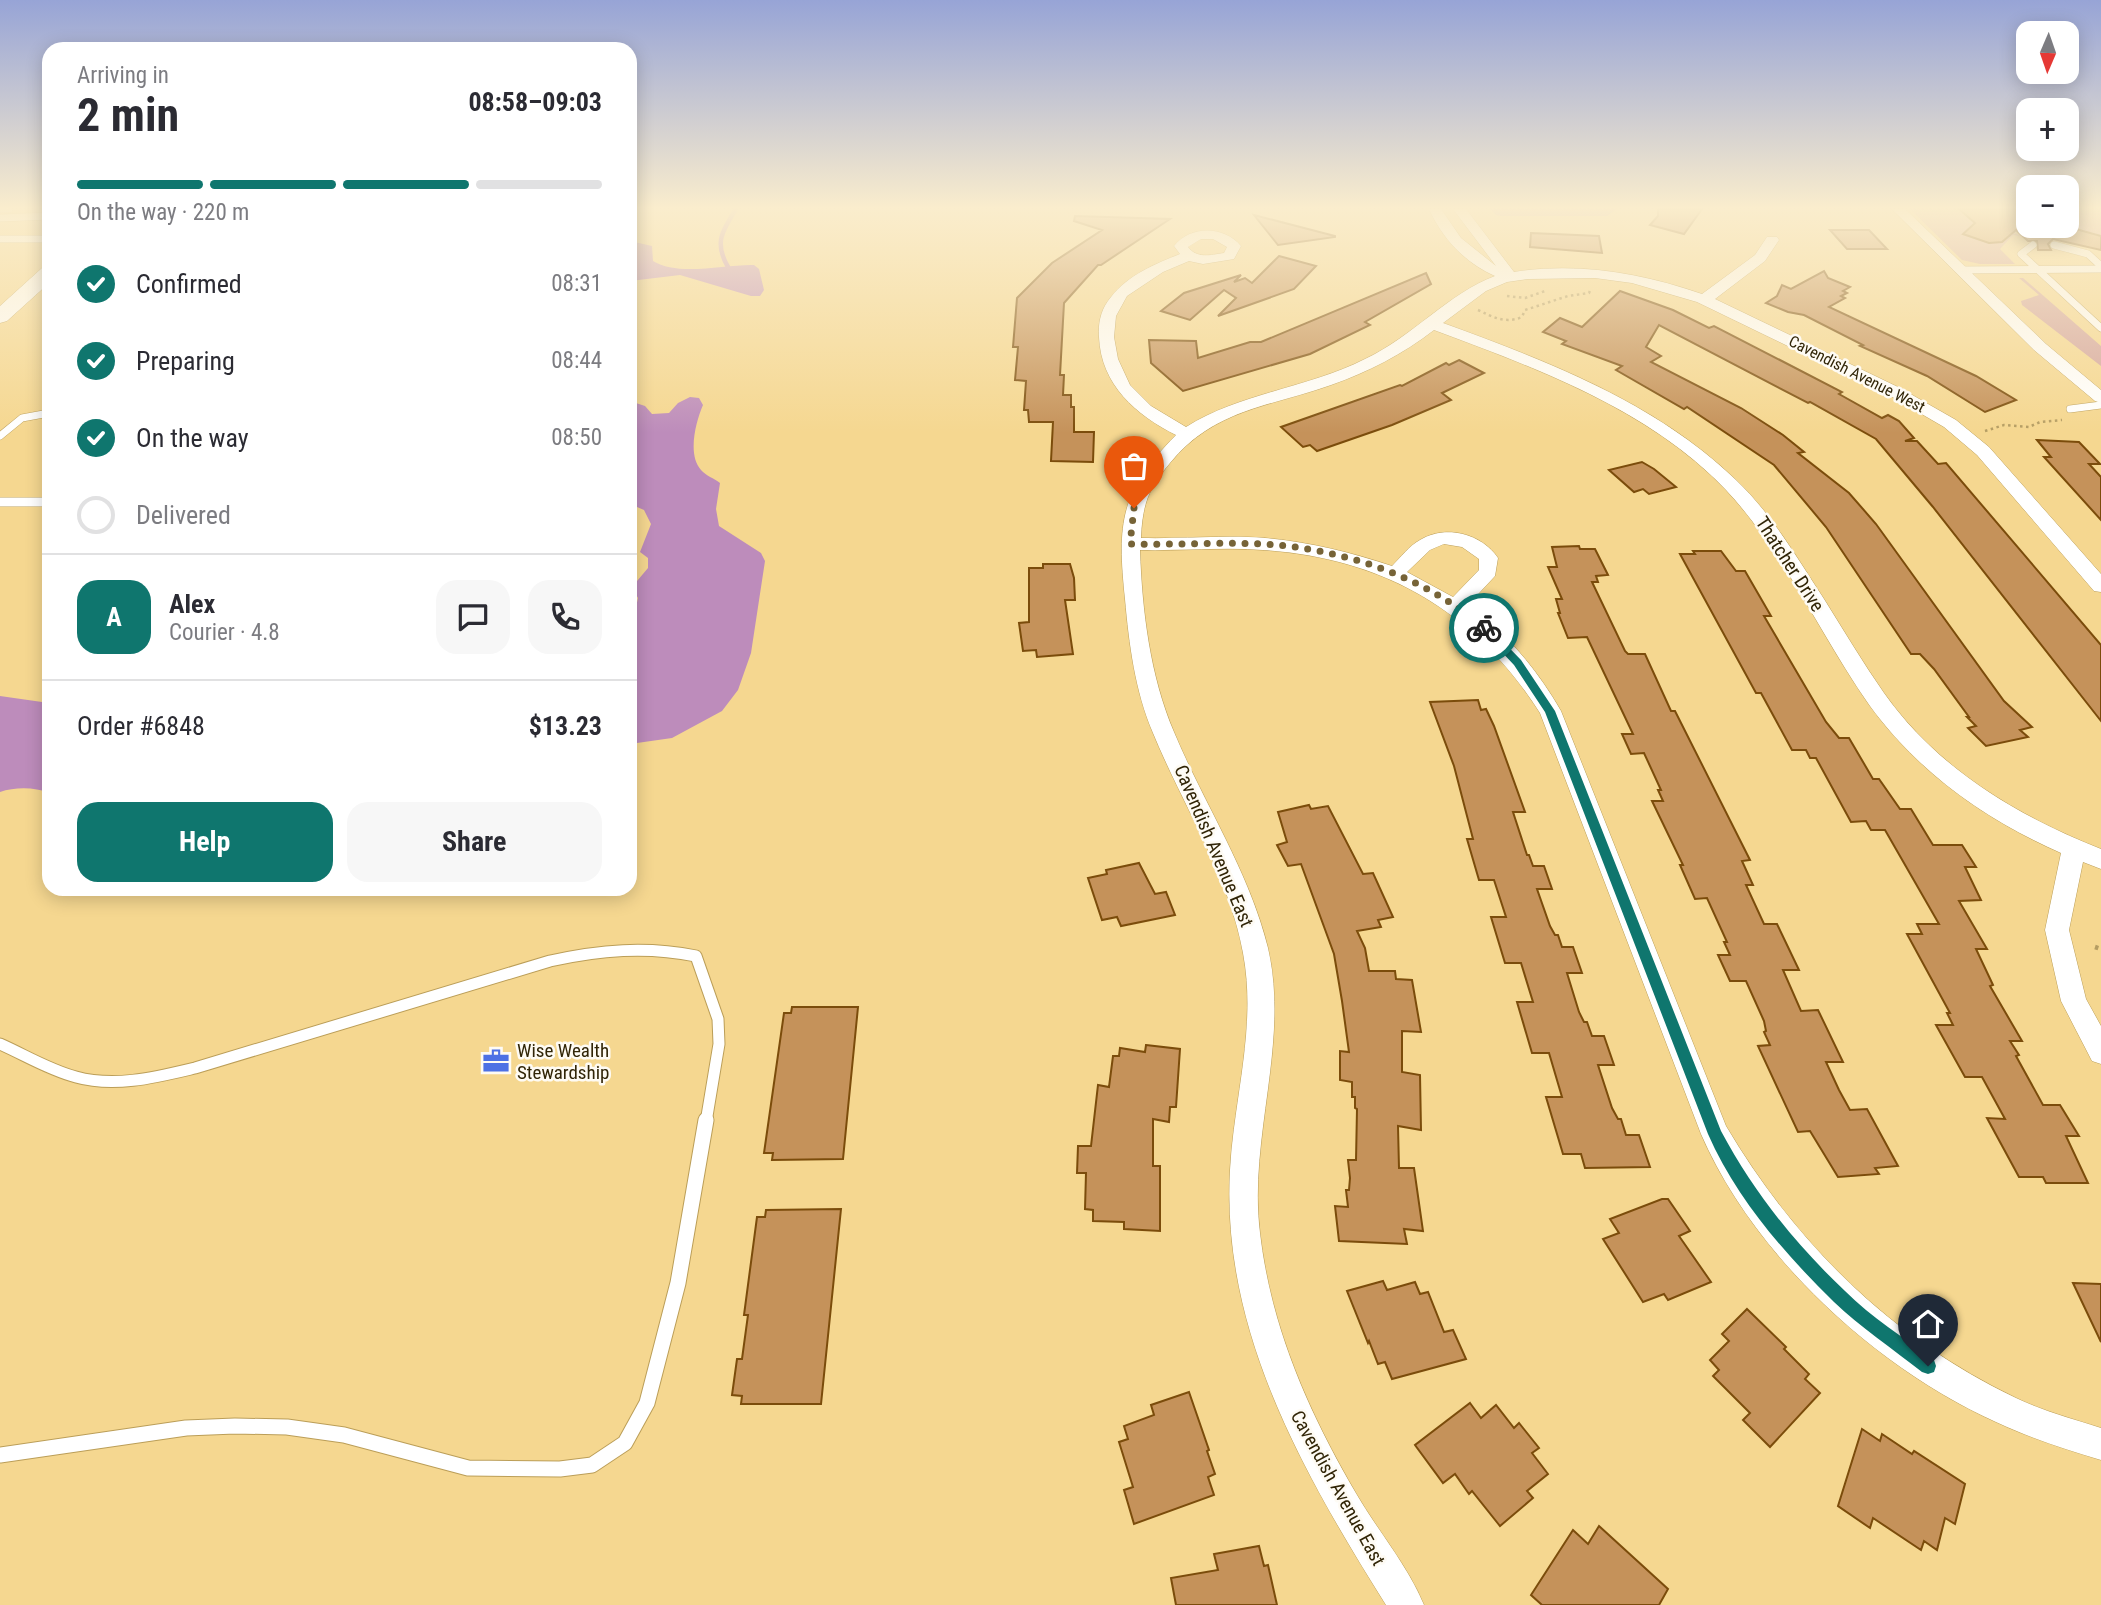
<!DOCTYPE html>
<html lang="en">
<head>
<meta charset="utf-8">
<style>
	:root { --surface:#fff; --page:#f7f7f7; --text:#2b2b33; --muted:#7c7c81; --line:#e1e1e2; --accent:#0f766e }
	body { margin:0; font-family:"Roboto Condensed",sans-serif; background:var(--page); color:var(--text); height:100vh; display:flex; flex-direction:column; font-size:26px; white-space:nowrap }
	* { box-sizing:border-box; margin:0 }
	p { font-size:23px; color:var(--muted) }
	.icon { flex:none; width:38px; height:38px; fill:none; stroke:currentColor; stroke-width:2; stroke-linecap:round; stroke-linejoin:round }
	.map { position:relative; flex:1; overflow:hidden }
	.details { position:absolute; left:42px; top:42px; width:595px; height:854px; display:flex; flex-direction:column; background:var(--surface); border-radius:21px; box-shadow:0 4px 18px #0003 }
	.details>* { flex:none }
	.needle { width:46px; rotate:182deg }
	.controls { position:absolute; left:2016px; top:21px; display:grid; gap:14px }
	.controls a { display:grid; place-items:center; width:63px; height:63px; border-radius:14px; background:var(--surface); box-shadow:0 4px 18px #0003; font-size:35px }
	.pin { position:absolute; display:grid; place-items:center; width:60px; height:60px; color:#fff; margin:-72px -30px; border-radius:50% 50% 50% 0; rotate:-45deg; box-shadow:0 0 7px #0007 }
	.pin .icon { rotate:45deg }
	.courier { position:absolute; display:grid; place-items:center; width:70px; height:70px; margin:-35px; border:5px solid #0f766e; border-radius:50%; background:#fff; color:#222; box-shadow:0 2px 9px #0007 }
	.headline em { font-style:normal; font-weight:700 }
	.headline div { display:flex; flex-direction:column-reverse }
	.headline { display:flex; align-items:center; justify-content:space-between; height:119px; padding:0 35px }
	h1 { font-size:46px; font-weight:700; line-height:52px }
	.bar { display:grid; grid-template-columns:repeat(4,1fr); gap:10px 7px; align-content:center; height:84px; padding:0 35px }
	.bar i { height:9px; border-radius:5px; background:var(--line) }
	.bar .active { background:var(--accent) }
	.bar p { grid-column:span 4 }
	.line { display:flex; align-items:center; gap:18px; padding:0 35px; border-top:2px solid var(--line) }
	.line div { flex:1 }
	.round { display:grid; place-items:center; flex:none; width:74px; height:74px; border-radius:21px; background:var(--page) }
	ol { padding:0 35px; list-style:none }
	li { display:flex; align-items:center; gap:21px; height:77px }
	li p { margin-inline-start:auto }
	li .icon { padding:7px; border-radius:50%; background:var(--accent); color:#fff; stroke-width:4 }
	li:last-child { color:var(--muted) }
	li i { width:38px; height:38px; border:4px solid var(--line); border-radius:50% }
	.cta { display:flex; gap:14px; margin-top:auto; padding:14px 35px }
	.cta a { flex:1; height:80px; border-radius:21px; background:var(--accent); color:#fff; font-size:28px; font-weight:700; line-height:80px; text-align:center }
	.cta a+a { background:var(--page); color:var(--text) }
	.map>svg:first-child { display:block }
</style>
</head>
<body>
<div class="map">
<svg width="2101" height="1605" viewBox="0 0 2101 1605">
	<rect width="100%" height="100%" fill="#f5d790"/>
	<g fill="#d4a59f">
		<path d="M1910,209H1960L1965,214L1981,216L1967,231C1977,241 1989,243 2002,242L2012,233L2022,236L2013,235L2000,249L2015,264H1980L1962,260Z"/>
		<path d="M2067,209H2101V236L2065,226Z"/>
		<path d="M2019,278H2023L2101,346V366L2022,305L2021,301L2039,295Z"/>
	</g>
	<g fill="#bd8cbb">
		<path d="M1490,209H1617L1607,216H1502L1496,215Z"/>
		<path d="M630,241L652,246L653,261C678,277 726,264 754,265L759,269L764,290L760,296H751L680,275L630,281Z"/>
		<path d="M690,397L699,398L703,405C696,421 687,455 701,470C706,476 714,478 720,483L716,509L719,526L761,553L765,561L751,653L738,690L722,711L672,738L630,744V633L638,598L632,587L648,568V558L640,552L651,524L644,510L630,504V401L645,406L652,414L669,413L678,403Z"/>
		<path d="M0,696L49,703V793C35,787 15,787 0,792Z"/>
	</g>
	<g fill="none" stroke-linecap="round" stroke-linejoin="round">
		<path stroke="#bd8cbb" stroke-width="4.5" d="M728,267C714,243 722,231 736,209"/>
	</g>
	<g fill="#c5925a" stroke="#7b4c0b" stroke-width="2">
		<path d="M1658,209H1702L1684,234L1650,225L1658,216Z"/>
		<path d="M1959,209H2028V226H2065L2101,236V250L2053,239L2048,244L2051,250H2038L2037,241H2028L2016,230L2002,242L1989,243L1963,234L1975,223Z"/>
		<path d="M1254,215L1335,236V237L1278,245Z"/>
		<path d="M1075,216L1170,219L1101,265H1098L1064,303L1060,375H1064L1063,395H1071V407H1074V432H1094L1093,462L1051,461L1053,422H1029L1028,410H1024L1026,381L1015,380L1018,347H1013L1017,298L1052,263L1102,230L1074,221Z"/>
		<path d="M1830,230H1869L1887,249H1847Z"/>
		<path d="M1531,233L1599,236L1602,253L1530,247Z"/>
		<path d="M1279,256L1316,266L1294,289L1218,316L1236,298L1224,290L1190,320L1161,311L1184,293L1241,275L1234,282L1245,278L1252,283Z"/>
		<path d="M1824,271L1828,278L1850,287L1843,291L1847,293L1841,296L1845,298L1829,307L1976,376L2016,400L1985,412L1927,376L1860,346L1863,345L1804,315L1788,312L1766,303L1777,296L1782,285L1791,289Z"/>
		<path d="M1426,273L1431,284L1365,322L1370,325L1310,354L1183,391L1151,363L1149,340L1196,341L1198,358L1250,342H1261Z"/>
		<path d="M1620,291L1673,310L1709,328L1714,326L1842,392L1839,394L1882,418L1888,415L1899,421L1914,438L1905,441H1917L1938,464L1946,463L2101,645V721L1933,507L1876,439L1810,402L1808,403L1659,325L1646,347L1661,356L1651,362L1741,408L1783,435L1804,452L1798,453L1849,493L1876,524L2004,701L2032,727L2020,730L2028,737L1986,746L1968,728L1976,726L1967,717H1969L1934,669L1920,654H1911L1826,527L1774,465L1687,407L1684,409L1616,370L1622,366L1562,344L1566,341L1543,332L1560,318L1582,327Z"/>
		<path d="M1459,360L1484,373L1442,393L1451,400L1392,425L1317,451L1310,445L1303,447L1281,427L1400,385L1402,386L1446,363L1449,365Z"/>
		<path d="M2037,440L2079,442L2100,464H2089L2101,477V520L2044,457H2051Z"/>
		<path d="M1642,462L1654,469L1676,487L1649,494L1643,489L1634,492L1609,470Z"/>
		<path d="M1579,546L1580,549H1595L1608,575L1596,576L1598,582H1592L1625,651L1628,654H1645L1671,711H1675L1750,860L1742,861L1753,885H1746L1764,924H1777L1799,970H1783L1801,1011L1818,1010L1843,1062H1826L1839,1090L1850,1110L1867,1109L1898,1166L1875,1168L1879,1174L1838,1177L1810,1131L1798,1132L1758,1046L1770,1045L1764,1032L1766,1031L1764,1021L1746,981H1730L1718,955H1730L1724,942H1727L1707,898L1695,899L1680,865H1683L1652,801H1663L1658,790H1661L1644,753L1631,754L1622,734H1633L1587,637L1568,638L1558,613H1560L1556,599H1562L1548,567H1557L1552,547Z"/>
		<path d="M1693,551H1721L1736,571H1745L1771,616H1764L1826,722L1839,738H1849L1873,779H1879L1900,809H1911L1933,845H1962L1976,867H1965L1981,900L1959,901L1987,949H1976L1993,985L1990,986L2022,1041H2010L2019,1055L2016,1056L2043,1105H2060L2079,1136H2066L2088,1183H2046L2043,1177H2019L1987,1118L2005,1119L1982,1077H1965L1936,1025H1953L1947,1013H1950L1907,934H1922L1917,924H1939L1885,830H1871L1866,821L1851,822L1816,758H1810L1806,750H1792L1761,693H1756L1680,554H1695Z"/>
		<path d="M1043,564H1070L1074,578L1075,600H1065L1073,654L1037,657L1036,650L1023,651L1019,623L1029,622V568H1043Z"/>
		<path d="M1478,700L1481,710L1486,709L1494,726L1525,812H1513L1527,855H1529L1533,866H1544L1552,889H1537L1550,926L1555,935H1558L1562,947H1573L1582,973H1567L1579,1012L1584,1022H1587L1592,1036H1604L1614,1065H1598L1612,1108L1618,1119H1621L1626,1135H1639L1650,1167L1585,1168L1581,1154H1563L1546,1097H1562L1549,1053H1532L1517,1002H1533L1521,963H1505L1491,917H1506L1494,880H1479L1467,839H1473L1454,766L1430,702Z"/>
		<path d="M1309,805L1311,809L1328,806L1363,874L1373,873L1393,917L1378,920L1381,927L1357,931L1365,948L1369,971H1395L1396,979L1412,980L1421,1032L1402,1031V1072L1420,1075L1421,1130L1398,1126L1399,1168H1414L1423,1231L1404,1229L1407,1244L1339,1241L1335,1206L1348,1207L1346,1190H1349L1350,1178L1348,1160H1356L1357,1109L1355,1108V1097H1352V1082L1340,1080V1051L1349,1052L1342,1001L1334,954L1301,864L1288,866L1277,845L1287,842L1278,812Z"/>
		<path d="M1139,863L1155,894L1166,892L1175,915L1121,926L1117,917L1102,920L1088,878L1107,874L1106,870Z"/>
		<path d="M792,1007H858L843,1159L772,1160L773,1153H764L784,1013H791Z"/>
		<path d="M1146,1045L1180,1049L1176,1107H1170L1169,1122L1153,1119V1166H1160V1231L1124,1229V1222L1093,1221V1210L1085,1209L1086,1173H1077L1078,1146H1091L1098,1085L1109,1087L1113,1056H1119L1120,1048L1145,1052Z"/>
		<path d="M1662,1199H1668L1690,1231L1679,1236L1711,1282L1668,1300L1664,1294L1643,1302L1603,1239L1619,1233L1610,1219Z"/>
		<path d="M841,1209L821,1404H741L742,1396L732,1395L737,1359H742L748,1315H744L757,1217H765L766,1210Z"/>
		<path d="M1383,1281L1387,1290L1415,1282L1420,1294L1428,1292L1444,1332L1453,1330L1466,1359L1392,1379L1385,1362L1378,1364L1369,1341L1368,1343L1347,1291Z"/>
		<path d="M2073,1283L2101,1284V1342Z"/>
		<path d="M1747,1309L1786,1347L1784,1349L1809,1374L1805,1379L1820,1393L1770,1447L1743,1420L1750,1413L1713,1376L1719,1370L1710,1360L1729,1341L1722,1334Z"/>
		<path d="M1189,1392L1209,1450L1207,1451L1215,1474L1208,1477L1214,1495L1134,1524L1124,1490L1133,1487L1119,1442L1128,1439L1124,1426L1154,1415L1151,1405Z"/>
		<path d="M1470,1403L1481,1418L1496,1405L1514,1428L1519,1423L1539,1448L1532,1453L1548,1474L1527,1491L1533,1498L1500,1526L1472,1491L1469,1494L1455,1474L1443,1483L1415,1445Z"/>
		<path d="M1862,1429L1880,1441L1882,1434L1912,1454L1914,1451L1965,1484L1955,1524L1945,1518L1937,1550L1924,1541L1921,1550L1873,1518L1870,1528L1838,1506Z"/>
		<path d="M1599,1526L1668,1589L1659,1605H1542L1531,1595L1573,1530L1588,1544Z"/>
		<path d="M1259,1546L1264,1566L1268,1565L1277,1605H1176L1171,1578L1218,1570L1214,1554Z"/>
	</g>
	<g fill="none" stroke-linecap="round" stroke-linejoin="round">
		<g stroke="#bb9e58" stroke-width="8">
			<g id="service-far3">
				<path d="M0,209H9"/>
				<path d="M0,218L49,216"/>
				<path d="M0,239H49"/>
				<path d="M2033,245L2021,254L2101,328"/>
				<path d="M2054,245L2088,254L2101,266"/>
				<path d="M1960,270L2101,269"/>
				<path d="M2070,409L2101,405"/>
				<path d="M0,436L22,418L49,413"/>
			</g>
		</g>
		<g stroke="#bb9e58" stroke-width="10">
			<path id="service-far2" d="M0,502H49"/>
		</g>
		<g stroke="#bb9e58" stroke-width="13">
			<path id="service-far1" d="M0,1044C25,1055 49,1070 76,1077C115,1088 157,1077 195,1068L550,961C600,950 646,946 696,956L718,1019L719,1044L706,1122"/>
		</g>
		<g stroke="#bb9e58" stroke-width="17">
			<path id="service" d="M0,1455L186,1428L235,1426L287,1427L344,1435L468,1468L560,1469L592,1465L625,1443L647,1403L678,1283L706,1120"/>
		</g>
		<g stroke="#bb9e58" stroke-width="1">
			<g id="minor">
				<path d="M1429,209H1441L1461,238L1496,266L1453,209H1466L1514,272C1578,262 1641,273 1702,294L1755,255L1767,237H1777L1779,240L1765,261L1715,299L1900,388L1956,420L1989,447L2101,574V592L2094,591L1977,455L1944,427L1889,395L1697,302L1632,283L1595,278L1528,279L1507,282L1486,291L1443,323C1547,361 1655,402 1736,480C1772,514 1797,558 1824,599C1844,631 1863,663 1884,693C1937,768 2017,816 2101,849V869L2083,862L2069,930L2086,999L2101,1026V1064L2092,1061L2061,1001L2045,930L2061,853C1986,820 1919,773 1870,706C1820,635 1785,553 1726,490C1649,409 1536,368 1434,330C1403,354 1368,372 1331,385C1269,407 1214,409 1170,463C1149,488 1143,502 1141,536V538C1182,539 1224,535 1265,538C1309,542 1350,552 1392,566C1401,557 1409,546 1420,540C1446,524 1482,534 1498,558L1495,576L1467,606C1506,631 1538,671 1561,711L1726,1126C1796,1244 1891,1338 2016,1398C2043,1411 2073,1419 2101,1428V1460C2065,1449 2030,1438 1996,1422C1876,1368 1754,1256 1701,1134L1540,713C1475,611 1384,558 1263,550C1222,547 1181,551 1140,550C1142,610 1150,676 1174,732C1204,804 1249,871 1268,948C1290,1043 1248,1138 1260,1233C1271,1328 1309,1413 1357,1495C1378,1531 1408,1566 1424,1605H1386C1304,1474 1221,1331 1230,1170C1234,1097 1257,1027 1243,953C1229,875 1183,806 1153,733C1135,691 1129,644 1125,599C1117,522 1120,492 1176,435C1136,415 1101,385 1099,337C1098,322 1101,309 1111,297C1128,275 1155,264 1180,254L1174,246C1191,225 1224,226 1241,246L1234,259L1203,264L1189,261L1163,272L1127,296L1116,316L1114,337L1118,359L1130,385L1151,406L1186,427C1240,393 1308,388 1365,359C1412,337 1449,293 1495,276C1465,263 1442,238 1429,209ZM1201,239H1213L1227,247L1224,253C1210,255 1197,259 1188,247ZM1444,544L1462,547L1479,559V570L1453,597L1407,572L1430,550Z"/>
				<path d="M1892,209H1905L2046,344L2101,390V403L2095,401L2034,350Z"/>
			</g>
		</g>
		<g stroke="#bb9e58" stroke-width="1">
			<path id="secondary" d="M49,266V283L7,321L0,323V306L42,268Z"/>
		</g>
		<g stroke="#b59d63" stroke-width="2.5" stroke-dasharray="2.5 3.5" stroke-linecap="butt">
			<path d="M1507,296L1525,298L1545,291"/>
			<path d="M1478,310C1493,317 1505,324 1522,317L1525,310L1568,296L1589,293L1591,288"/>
			<path d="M1985,431L2004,425L2029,427L2040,422L2062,420"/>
		</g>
		<path stroke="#b59d63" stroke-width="4.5" stroke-dasharray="3.5 5" stroke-linecap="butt" d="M2095,947L2101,949"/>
		<use href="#service-far3" stroke="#fff" stroke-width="7"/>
		<use href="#service-far2" stroke="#fff" stroke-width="9"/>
		<use href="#service-far1" stroke="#fff" stroke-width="11"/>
		<use href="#service" stroke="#fff" stroke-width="15"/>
		<use href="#minor" fill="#fff" fill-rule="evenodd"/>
		<use href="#secondary" fill="#fff" fill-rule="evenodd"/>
	</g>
	<linearGradient id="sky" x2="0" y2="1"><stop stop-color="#97a4d6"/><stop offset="0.48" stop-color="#faedcd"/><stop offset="1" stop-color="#faedcd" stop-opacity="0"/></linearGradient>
	<rect width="2101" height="433" fill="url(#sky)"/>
	<path fill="#0f766e" d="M1481,626H1488L1521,660L1555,711L1721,1131C1753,1191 1795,1244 1845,1291C1871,1317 1904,1338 1934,1360L1936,1366L1934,1372L1928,1374L1922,1372C1893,1349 1860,1327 1834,1302C1784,1253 1736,1198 1708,1134L1545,712L1514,665L1481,630Z"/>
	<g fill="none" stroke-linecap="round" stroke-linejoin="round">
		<path stroke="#766337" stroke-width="7" stroke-dasharray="0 12.6" d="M1134,508L1130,544C1175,545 1220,542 1264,544C1343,549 1424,576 1484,628"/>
	</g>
	<defs>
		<g id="office-bare" transform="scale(2.1)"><path d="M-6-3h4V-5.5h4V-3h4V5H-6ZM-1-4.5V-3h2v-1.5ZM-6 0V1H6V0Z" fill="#4d71e4" stroke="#fefbf4" stroke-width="2.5" paint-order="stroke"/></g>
	</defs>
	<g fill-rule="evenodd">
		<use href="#office-bare" x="496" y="1061"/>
	</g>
	<g text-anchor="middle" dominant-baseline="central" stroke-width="5" stroke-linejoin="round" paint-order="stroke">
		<g font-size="16" fill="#312507" stroke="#fefbf4">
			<text transform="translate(1857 374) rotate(27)">Cavendish Avenue West</text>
		</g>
		<g font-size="19" fill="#312507" stroke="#fefbf4">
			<text transform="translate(1790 564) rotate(57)">Thatcher Drive</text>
			<text transform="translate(1214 846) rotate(67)">Cavendish Avenue East</text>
			<text transform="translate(1338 1488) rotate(61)">Cavendish Avenue East</text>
		</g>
		<g font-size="19" fill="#312507" stroke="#fefbf4" text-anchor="start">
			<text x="517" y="1050">Wise Wealth<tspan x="517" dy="22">Stewardship</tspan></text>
		</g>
	</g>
</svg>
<div class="controls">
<a><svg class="needle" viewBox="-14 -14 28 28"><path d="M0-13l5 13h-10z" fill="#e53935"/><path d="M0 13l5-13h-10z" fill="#7c7c81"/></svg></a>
<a>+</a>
<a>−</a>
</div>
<div class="pin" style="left:1134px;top:508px;background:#ea580c"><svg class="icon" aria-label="bag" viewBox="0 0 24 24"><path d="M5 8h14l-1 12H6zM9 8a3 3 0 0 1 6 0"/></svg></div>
<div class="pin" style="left:1928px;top:1366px;background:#1f2937"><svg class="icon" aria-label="home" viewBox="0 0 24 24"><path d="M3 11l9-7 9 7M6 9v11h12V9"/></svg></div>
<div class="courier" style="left:1484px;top:628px"><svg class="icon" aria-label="bike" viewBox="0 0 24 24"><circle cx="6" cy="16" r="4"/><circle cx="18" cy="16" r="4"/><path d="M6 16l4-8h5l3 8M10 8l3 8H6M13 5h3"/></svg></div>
<section class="details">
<div class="headline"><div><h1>2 min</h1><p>Arriving in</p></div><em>08:58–09:03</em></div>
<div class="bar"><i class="active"></i><i class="active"></i><i class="active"></i><i></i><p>On the way · 220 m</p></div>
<ol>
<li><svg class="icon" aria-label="check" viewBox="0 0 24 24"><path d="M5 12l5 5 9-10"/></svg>Confirmed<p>08:31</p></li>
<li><svg class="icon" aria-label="check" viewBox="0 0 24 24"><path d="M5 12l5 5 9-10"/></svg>Preparing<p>08:44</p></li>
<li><svg class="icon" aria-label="check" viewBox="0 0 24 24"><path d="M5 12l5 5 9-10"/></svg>On the way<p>08:50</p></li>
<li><i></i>Delivered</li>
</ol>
<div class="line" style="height:126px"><b class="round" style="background:var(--accent);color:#fff">A</b><div><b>Alex</b><p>Courier · 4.8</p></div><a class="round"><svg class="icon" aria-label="chat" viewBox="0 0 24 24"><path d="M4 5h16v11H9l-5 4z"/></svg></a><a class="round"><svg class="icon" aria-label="phone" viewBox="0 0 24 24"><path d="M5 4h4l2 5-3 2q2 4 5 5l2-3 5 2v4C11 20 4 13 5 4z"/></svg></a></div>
<div class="line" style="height:91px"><div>Order #6848</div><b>$13.23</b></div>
<div class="cta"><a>Help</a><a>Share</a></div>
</section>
</div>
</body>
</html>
